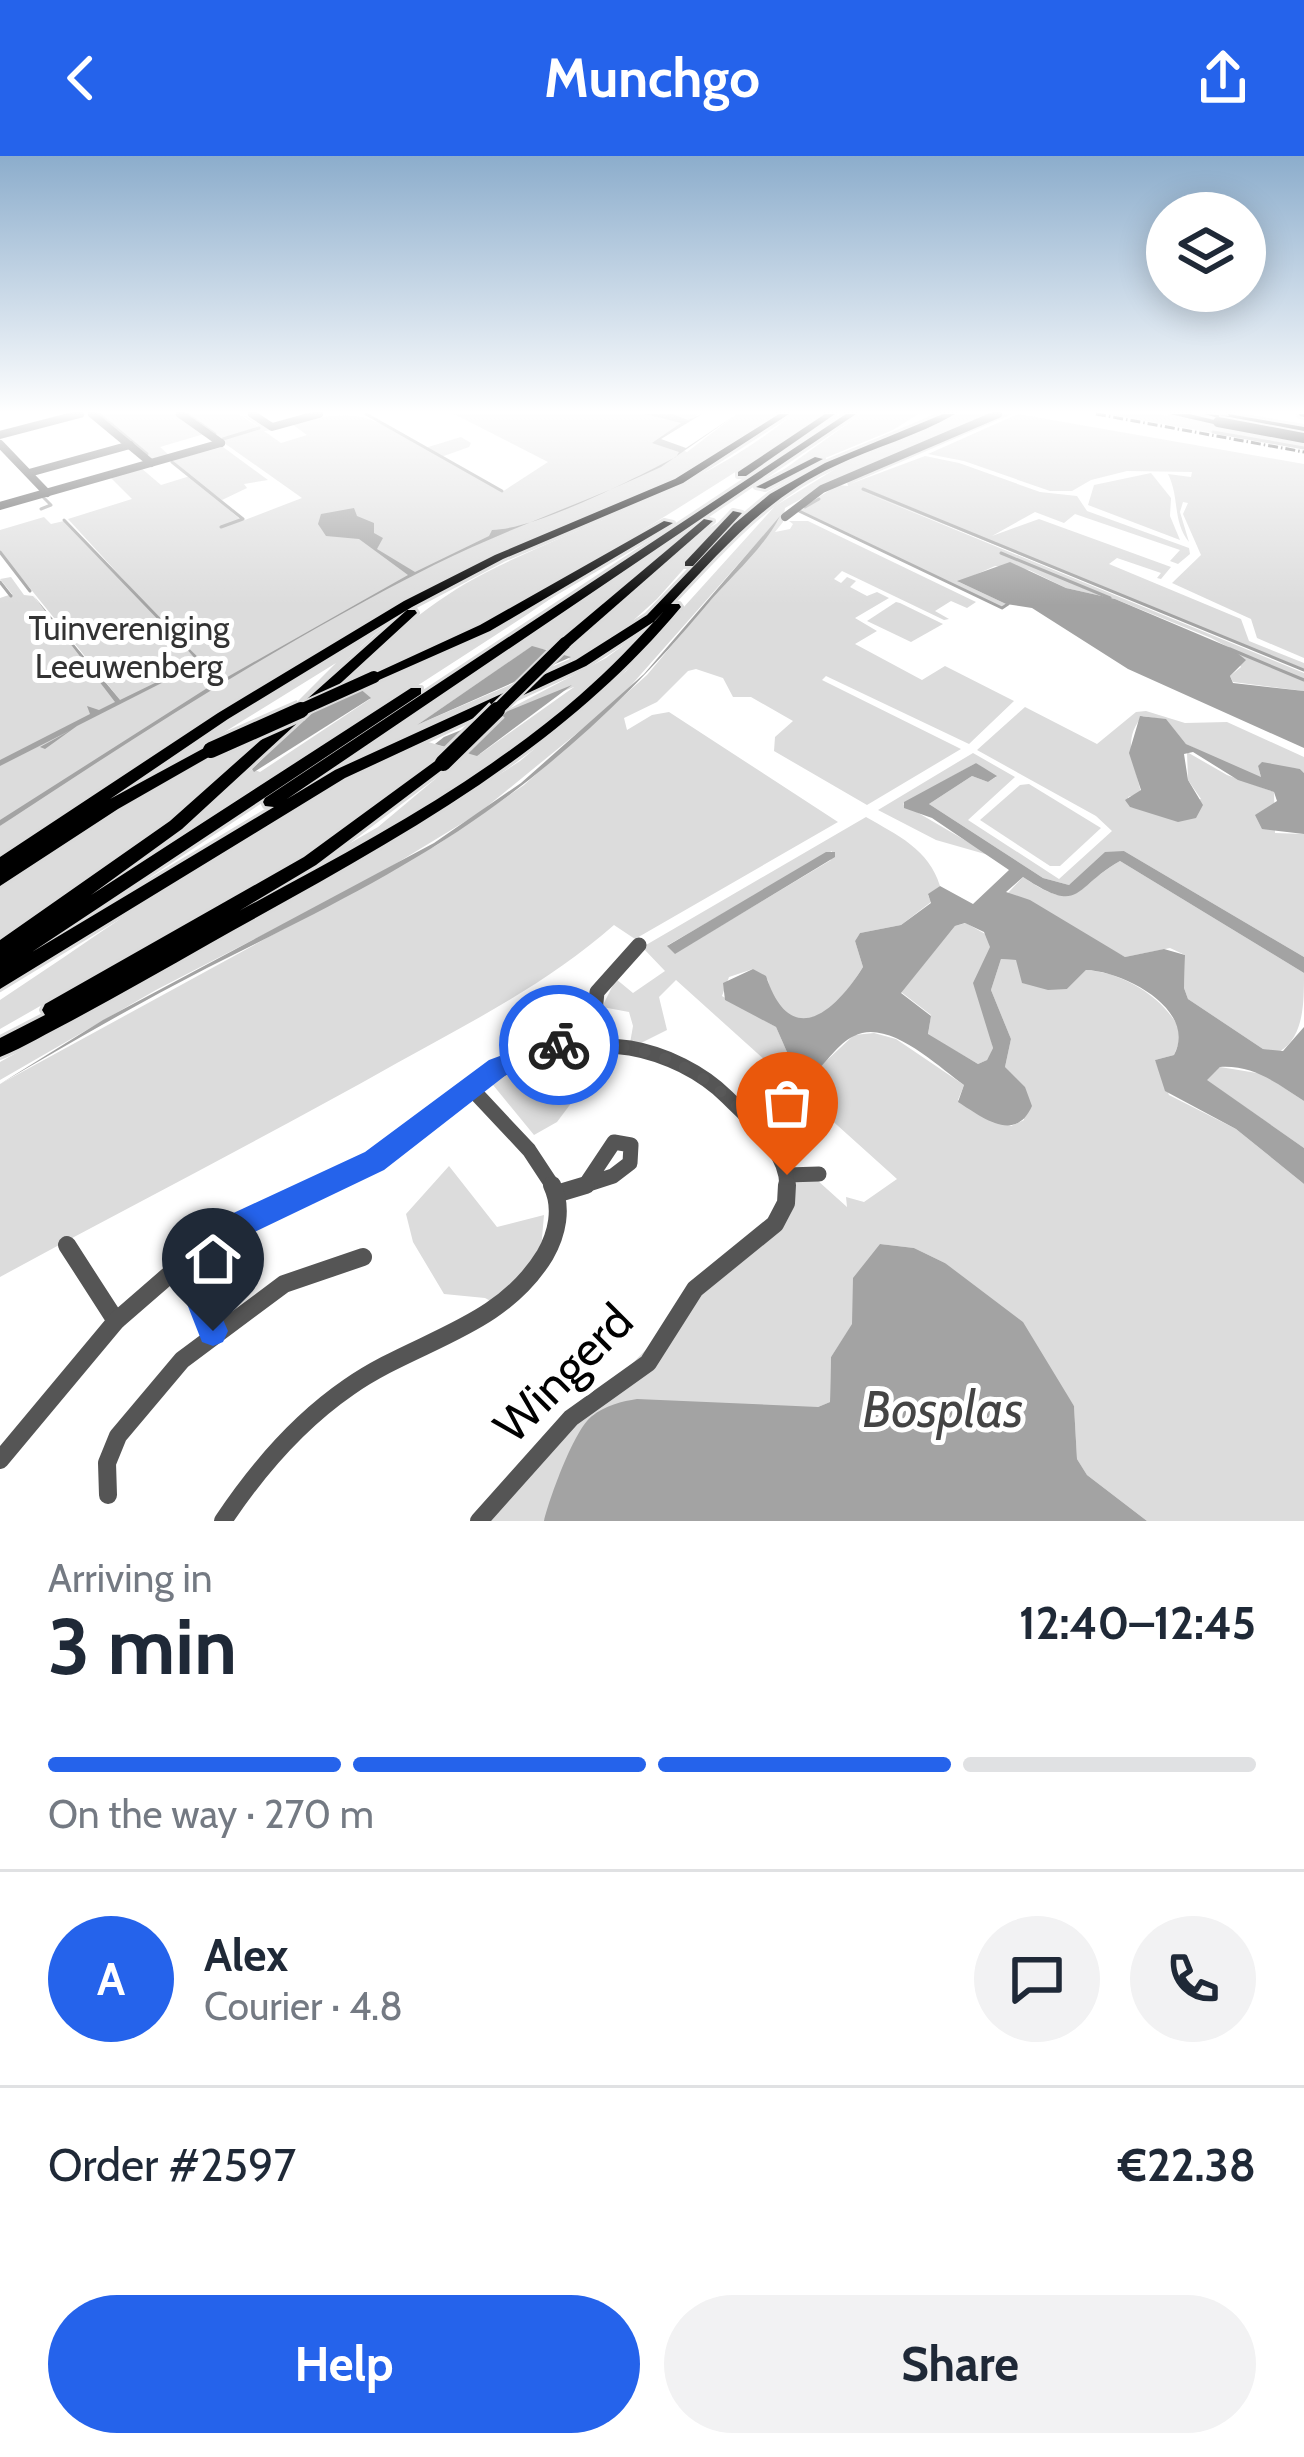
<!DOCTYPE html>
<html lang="en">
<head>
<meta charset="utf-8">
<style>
	:root { --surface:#fff; --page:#f2f2f3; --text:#1f2937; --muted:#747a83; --line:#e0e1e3; --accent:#2563eb }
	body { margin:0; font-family:Cabin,sans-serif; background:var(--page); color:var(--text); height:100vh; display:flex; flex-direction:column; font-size:45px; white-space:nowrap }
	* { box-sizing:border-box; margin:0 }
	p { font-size:39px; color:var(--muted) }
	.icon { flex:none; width:66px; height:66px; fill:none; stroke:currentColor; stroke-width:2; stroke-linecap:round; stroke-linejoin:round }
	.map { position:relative; height:1365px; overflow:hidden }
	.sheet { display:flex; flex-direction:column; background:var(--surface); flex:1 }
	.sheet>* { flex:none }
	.buttons { position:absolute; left:1146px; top:36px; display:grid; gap:24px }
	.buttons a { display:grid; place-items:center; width:120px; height:120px; border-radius:50%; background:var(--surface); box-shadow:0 6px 30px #0003; font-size:60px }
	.pin { position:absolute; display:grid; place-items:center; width:102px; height:102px; color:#fff; margin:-123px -51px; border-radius:50% 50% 50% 0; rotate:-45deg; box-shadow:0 0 12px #0007 }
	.pin .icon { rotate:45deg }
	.courier { position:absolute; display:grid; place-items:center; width:120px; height:120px; margin:-60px; border:9px solid #2563eb; border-radius:50%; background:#fff; color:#222; box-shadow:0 3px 15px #0007 }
	.overview em { font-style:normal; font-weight:800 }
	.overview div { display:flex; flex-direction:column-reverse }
	.overview { display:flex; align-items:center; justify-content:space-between; height:204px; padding:0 48px }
	h1 { font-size:78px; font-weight:800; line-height:90px }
	.bar { display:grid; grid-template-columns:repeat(4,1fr); gap:18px 12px; align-content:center; height:144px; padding:0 48px }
	.bar i { height:15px; border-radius:9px; background:var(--line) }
	.bar .on { background:var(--accent) }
	.bar p { grid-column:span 4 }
	.line { display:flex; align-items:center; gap:30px; padding:0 48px; border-top:3px solid var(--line) }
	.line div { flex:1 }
	.round { display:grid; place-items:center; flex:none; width:126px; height:126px; border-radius:63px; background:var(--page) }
	.button { display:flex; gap:24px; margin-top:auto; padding:24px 48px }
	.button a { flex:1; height:138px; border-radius:72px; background:var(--accent); color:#fff; font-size:48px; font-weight:800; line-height:138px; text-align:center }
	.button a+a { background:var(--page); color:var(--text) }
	header { display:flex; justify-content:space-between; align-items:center; height:156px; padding:0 48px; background:var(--accent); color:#fff; font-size:54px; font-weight:800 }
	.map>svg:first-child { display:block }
</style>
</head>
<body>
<header><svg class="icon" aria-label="back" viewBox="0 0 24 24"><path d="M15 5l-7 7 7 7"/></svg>Munchgo<svg class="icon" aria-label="share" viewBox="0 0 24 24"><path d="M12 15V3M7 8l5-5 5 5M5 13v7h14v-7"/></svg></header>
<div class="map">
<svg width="1304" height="1365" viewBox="0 0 1304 1365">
	<rect width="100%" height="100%" fill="#fff"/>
	<g fill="#dcdcdc" fill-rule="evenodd">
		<path d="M95,258H176L204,278L160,291L170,300L152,305Z"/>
		<path d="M183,258H238L262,273L241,258L273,274L264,275L281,287L307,279L292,268C360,251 366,259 425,292L461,281L471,287L469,291L441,301L502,336L548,306L454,258H699L659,284L687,296L737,258H777L681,320L430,432L0,704V670L10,663L0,667V442L12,438L0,423L11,421L24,439L33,440L121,545L0,395V374L44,361L51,368L64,365L187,493L68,363L132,343L110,321L141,312L161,329L190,320L172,304L223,291L268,324L244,328L247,332L222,344L199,327L242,365L302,342Z"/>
		<path d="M793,258H826C672,357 521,456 351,525L346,521C390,482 432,444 485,417C588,364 702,334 793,258Z"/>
		<path d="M861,258H918L893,274L765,327Z"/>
		<path d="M960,258H996L801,343L785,352L783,366L775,376L790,373L793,368L789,365H808L976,446L967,452L951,445L935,455L949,463L944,464L842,415L834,423L841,427L847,421L856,425L850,431L867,440L877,436L889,442L855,462L877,475L855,488L922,524L945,510L1014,545L969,588L826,520L822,524L961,593L867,649L774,595L775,581L793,565L751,541H733L723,522L696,513L688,515L657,546L624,562L627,574L652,559L669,556L838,666L635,783L614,769C548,827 473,865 397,907C266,981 132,1049 0,1121V928L437,689L524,629L647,519L779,362L619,543L479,657L369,724L156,834L0,924V906L406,678L520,605L626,515L775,350L840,310Z"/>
		<path d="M1001,258H1012L850,328L925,300L959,307L1040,336L1077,340L1087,355L1189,392L1190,398L1178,408L1170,405L1180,394L1075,358L1064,367L1035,356L992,380L1039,363L1171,411L1161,423L1157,422L1161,417L1117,402L1109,408L1241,463L1249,485L1304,507V513L854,332L1304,517V535L1233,526L1230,520L1241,511L1230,492L1211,482L1115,443L1066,432L1029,414L995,410L959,426L1006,448L1001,451L798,354L838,329L848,330L847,326Z"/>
		<path d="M1018,258L1304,308V502L1257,482L1251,463L1172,427L1201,399L1183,358L1188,347L1183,346L1180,356L1189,386C1172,365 1180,342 1168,318L1191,321L1192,316L1127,315L1091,324L1072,335H1050L964,305L928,298Z"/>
		<path d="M1106,258H1158L1290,283L1304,287V293Z"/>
		<path d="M1151,317L1171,342L1170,360L1180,384L1088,349L1094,329Z"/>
		<path d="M713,355L548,494L531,491L417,569L570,503L563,499C592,466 691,374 728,363L657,443L604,491L337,611Z"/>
		<path d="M596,412L528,458L49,768L148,698L252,613L260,616L370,543L358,532Z"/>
		<path d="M896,446L900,447L943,468L911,486L867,465Z"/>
		<path d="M396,459L163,671L0,787V731L96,666L215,597L270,573L336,507L0,715L195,582Z"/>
		<path d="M652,468C526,603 368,689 205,771L378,671L465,598H480L574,531L486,565L606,502Z"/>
		<path d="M1025,551L1097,588L1136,556L1146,555L1185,567L1227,566L1304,601V617L1300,613L1258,610L1261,621L1252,620L1186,588L1166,564L1143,560C1121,583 1135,608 1141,637L1128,641L1130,651L1153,655L1201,643L1188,624L1187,596L1227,619L1274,636L1275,677L1304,678V801L1124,695L1069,729L1043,722L929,648L972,620L988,626L996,621L976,607L903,648L992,700L936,684L878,654L973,597L1015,621L968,664L1059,723L1112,675L1096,660L977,594Z"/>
		<path d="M425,585L451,593L310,696L0,873V844C138,753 273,651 425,585Z"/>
		<path d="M1029,628L1101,672L1060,710H1050L980,664L1020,629Z"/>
		<path d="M866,661C897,679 929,693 940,730L928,739L931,746L901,769L860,777L855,785L863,811C848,834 819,880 787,857C773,847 771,840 768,824L753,813L729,821L722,840L776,871L787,896L811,919L854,879L874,877L896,883L964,929L958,944L1011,970L1024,964L1005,911L1011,883L991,834L1001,803L1016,804L1067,833L1086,814C1123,816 1168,843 1182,879L1174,899L1155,904L1169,939L1236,973L1304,1028V1365H1147L1087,1319L1077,1303L1074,1250L1049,1214L945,1107L914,1092L880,1088L852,1169L831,1201L830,1246L818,1251L611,1250L593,1259L544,1365H490L564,1278L692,1146L763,1088L791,1026L817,1024L847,1051L846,1041L864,1046L897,1023L676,824L659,841L667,874L629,893L633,870L629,856L602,851L616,823L633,837L665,815L643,792L646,789ZM832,695L831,704L675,797L668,789Z"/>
		<path d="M1120,705L1304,817C1304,848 1304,881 1279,896L1263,893L1188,843L1184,832L1185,799L1170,792L1125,801L1007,738L1023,721C1079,759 1073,732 1120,705Z"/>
		<path d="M966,767L987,779L991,791L985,858L993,892L987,904L978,908L928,879L931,859L901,836L955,770Z"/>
		<path d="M578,894L566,919L575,942L557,966L534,979L489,924L503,912Z"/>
		<path d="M1220,911L1263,918L1304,945V992L1206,924Z"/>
		<path d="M449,1010L497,1071L544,1059L541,1093L500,1150L485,1142L444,1138L413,1086L406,1058Z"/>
	</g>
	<g fill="#a3a3a3" fill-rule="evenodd">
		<path d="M645,258H673L688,264L702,258L661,283L686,292L737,258L661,311C587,346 508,372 434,409C283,485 141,577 0,670V664L212,529L202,513L222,524L408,419L359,383L326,380L318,368L321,358L354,352L357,360L374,367V377L383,382L377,393L415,416L489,380L492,374C537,373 633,323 676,301L679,296L652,287L681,267Z"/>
		<path d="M780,360C763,394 729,422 705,451C640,529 569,597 486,656C399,718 302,764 207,812C137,848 68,888 0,928L103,864L434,687L521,627L644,518Z"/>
		<path d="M1010,406L1066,432L1115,443L1231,492L1246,504L1230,520L1233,527L1304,535V592L1128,513L1032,452L1006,448L957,425Z"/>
		<path d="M33,439L120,544L198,506L171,475L203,506L77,570L45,593L40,591L71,574L0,610V604L90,558L87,550L99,554L115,546Z"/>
		<path d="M532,490L571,501L417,569Z"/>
		<path d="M346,521L371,542L254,616L252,613Z"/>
		<path d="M572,529L477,600L435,588L444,581Z"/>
		<path d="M1140,560L1166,563L1186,588L1261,621L1258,610L1262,606L1300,613L1304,617V678L1262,673L1255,659L1277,645L1274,636L1238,624L1193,596L1184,598L1188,624L1203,649L1196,662L1178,666L1130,651L1125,644L1141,634L1129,597Z"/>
		<path d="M976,607L997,620L988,626L972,620L929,648L1043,722L1069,729L1105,696L1124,695L1304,801V817L1120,705C1072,732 1082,760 1023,721L1006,736L1030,744L1125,801L1164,793L1185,799L1184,832L1188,843L1263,893L1283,895L1304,871V945C1276,927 1254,909 1220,911L1207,924L1304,992V1028L1236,973L1165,935L1155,904L1174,899C1198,854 1124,815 1086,814L1067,833L1048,834L1022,827L1016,804L1001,803L991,834L1011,883L1005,911L1025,931L1032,950C1015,988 982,961 958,946L964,929C938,911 889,862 854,880C838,887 826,908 812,919L787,896L776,871L725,844L723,827L753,813L766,820C790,893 833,859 863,811L855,785L860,777L901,769L931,747L928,738L940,730L973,748L1009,714L932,662L904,652V646ZM965,767L984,776L990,791L973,827L993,892L987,904L978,908L928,878L931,860L901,837L955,770Z"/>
		<path d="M826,696H835V701L675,798L667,790Z"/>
		<path d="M880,1088L914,1092L945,1107L1023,1166L1074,1250L1077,1303L1087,1319L1147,1365H544C550,1341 574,1274 592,1260C604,1250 623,1245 637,1243L818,1251L830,1246L831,1201L852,1168L853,1122Z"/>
	</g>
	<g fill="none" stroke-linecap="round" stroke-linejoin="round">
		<g stroke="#a3a3a3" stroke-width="3">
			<path d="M99,258L147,298"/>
			<path d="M187,258L215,278"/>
			<path d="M366,258L502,335"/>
			<path d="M1213,276L1304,292"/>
			<path d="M223,283L259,272"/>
			<path d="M172,306L243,363L221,371"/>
			<path d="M863,333L1304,514"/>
			<path d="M805,351L819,343"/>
			<path d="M41,353L51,349L43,341"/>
			<path d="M799,355L1002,452L1008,448"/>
			<path d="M64,364L171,475"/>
			<path d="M0,396L30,435"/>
			<path d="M1001,397L1110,442"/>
			<path d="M0,426L11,440"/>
			<path d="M1230,493L1304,524"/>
		</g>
		<g stroke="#dbdbdb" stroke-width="6">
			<g id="highway">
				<path d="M779,258H789L683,327L503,403L412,451L228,563L110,643L206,591H216L218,594L216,597L118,653L0,730V701L218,557L404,445L495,399L675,323Z"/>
				<path d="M825,258H835L746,320H738V316Z"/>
				<path d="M846,258H856L287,643L335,614L576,504L647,459L734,368L770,338L825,307L943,258H955C918,280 874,291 835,310C767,341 721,395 671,448H679L681,451C555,603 378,693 209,788C164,814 119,839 73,864C49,876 25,891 0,901V882L45,859L42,854L45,848L304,701L438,603L443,602L451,607L316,709L239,755C357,691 478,628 580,539C610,513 637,484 664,455L655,465L586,510L345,622L0,833V784L170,665L407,454H415L417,457L182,673L91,739L411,532H421V538L32,796L274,651L265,650L263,646L265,642Z"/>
				<path d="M1170,258H1189L1223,266L1218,269Z"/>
				<path d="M1205,258L1229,260L1228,258L1304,271V277L1238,263L1248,267L1243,270Z"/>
				<path d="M1299,258H1304V261L1300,260Z"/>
				<path d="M815,301L823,303L765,333L756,331Z"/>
				<path d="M733,355L742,357L693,410H685V406Z"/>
				<path d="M704,363L713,365L570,490H560V484Z"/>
				<path d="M664,365L673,367L490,475L379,524H369L367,521L480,469Z"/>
			</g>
		</g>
		<g stroke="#555" stroke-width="8">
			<path d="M92,258L151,307"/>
			<path d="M180,258L221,287"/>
			<path d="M252,258L272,271L319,258"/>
			<path d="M0,279L80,258"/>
			<path d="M0,288L47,337"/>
			<path d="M29,317L130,289"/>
			<path d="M0,350L221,287"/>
			<path d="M785,361L822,333L998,258"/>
		</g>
		<g stroke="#555" stroke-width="15">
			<path d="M592,886L597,836L639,789"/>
			<path d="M469,930L529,994L554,1032"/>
			<path d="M787,1019L819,1018"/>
			<path d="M320,1032C339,1022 361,1015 378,1003C464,943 513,874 630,892C665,898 702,916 727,941C751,965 788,995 787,1032"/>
			<path d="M576,1032L613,1020L630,1007L631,989L614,986L588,1025"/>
		</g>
		<g stroke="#555" stroke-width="18">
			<path d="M556,1038L586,1029"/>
			<path d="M67,1089L116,1165"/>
			<path d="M183,1103L213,1175"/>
			<path d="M0,1304L116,1165L207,1086L326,1029"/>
			<path d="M108,1339L107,1307L118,1280L182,1204L284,1128L363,1101"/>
			<path d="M223,1365C257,1314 298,1266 349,1231C416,1184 500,1173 545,1099C557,1078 563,1052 552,1029"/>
			<path d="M479,1365L571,1262L648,1207L695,1133L775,1068L786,1047L787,1029"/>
		</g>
		<use href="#highway" fill="#000" fill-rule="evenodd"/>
		<path stroke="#000" stroke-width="3" stroke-dasharray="10 3 1.5 3" stroke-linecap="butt" d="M1096,258L1304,296"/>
		<g stroke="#dbdbdb" stroke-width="14" stroke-linecap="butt">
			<path id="highway-bridge-far2" d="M1218,266L1304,282"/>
		</g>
		<g stroke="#dbdbdb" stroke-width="16" stroke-linecap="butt">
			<g id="highway-bridge-far1">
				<path d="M294,557L374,521"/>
				<path d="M494,557L565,487"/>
			</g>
		</g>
		<g stroke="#dbdbdb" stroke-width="22" stroke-linecap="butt">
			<g id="highway-bridge">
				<path d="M211,594L301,554"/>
				<path d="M443,607L497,554"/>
			</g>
		</g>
		<use href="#highway-bridge-far2" stroke="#000" stroke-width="10"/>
		<use href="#highway-bridge-far1" stroke="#000" stroke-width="12"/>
		<use href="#highway-bridge" stroke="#000" stroke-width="16"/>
	</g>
	<linearGradient id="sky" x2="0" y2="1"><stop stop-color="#8cadcc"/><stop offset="0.57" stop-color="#fff"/><stop offset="1" stop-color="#fff" stop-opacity="0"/></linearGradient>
	<rect width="1304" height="449" fill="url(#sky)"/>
	<path fill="#2563eb" d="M559,878L567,881V896L506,919L384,1014L246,1080L199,1108L228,1175L223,1186L213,1190L202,1186L169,1102L173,1092L227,1060L365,996L489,904Z"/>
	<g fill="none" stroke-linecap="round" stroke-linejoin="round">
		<path stroke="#595959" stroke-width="12" stroke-dasharray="0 21.6" d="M559,889C633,882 693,904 745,958C762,976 779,995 787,1019"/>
	</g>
	<g text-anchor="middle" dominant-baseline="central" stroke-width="10" stroke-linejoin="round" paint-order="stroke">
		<g font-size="33" fill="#333" stroke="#fff">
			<text x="129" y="472">Tuinvereniging<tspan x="129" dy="38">Leeuwenberg</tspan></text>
		</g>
		<g font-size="48" fill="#000" stroke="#fff">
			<text transform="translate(563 1217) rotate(-45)">Wingerd</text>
		</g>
		<g font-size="51" font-style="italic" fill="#444" stroke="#fff">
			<text x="943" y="1253">Bosplas</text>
		</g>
	</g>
</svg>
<div class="buttons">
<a><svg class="icon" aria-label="layers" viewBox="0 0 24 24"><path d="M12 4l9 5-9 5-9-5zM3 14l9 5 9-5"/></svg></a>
</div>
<div class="pin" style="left:787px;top:1019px;background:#ea580c"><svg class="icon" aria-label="bag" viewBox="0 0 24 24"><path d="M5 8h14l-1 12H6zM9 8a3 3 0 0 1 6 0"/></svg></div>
<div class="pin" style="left:213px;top:1175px;background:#1f2937"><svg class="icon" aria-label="home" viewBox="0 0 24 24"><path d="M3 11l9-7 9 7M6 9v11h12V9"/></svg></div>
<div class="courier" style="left:559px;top:889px"><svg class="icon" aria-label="bike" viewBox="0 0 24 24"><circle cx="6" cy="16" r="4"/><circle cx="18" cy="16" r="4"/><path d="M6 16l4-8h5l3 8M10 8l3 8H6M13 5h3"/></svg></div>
</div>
<section class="sheet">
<div class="overview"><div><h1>3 min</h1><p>Arriving in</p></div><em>12:40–12:45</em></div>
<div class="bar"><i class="on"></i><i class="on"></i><i class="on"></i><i></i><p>On the way · 270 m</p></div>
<div class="line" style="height:216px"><b class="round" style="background:var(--accent);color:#fff">A</b><div><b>Alex</b><p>Courier · 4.8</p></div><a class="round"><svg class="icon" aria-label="chat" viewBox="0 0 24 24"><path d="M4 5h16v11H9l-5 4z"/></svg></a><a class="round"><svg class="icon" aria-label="phone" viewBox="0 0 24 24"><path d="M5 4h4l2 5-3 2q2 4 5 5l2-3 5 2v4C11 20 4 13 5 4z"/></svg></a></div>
<div class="line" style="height:156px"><div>Order #2597</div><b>€22.38</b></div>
<div class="button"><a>Help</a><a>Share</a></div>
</section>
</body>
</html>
